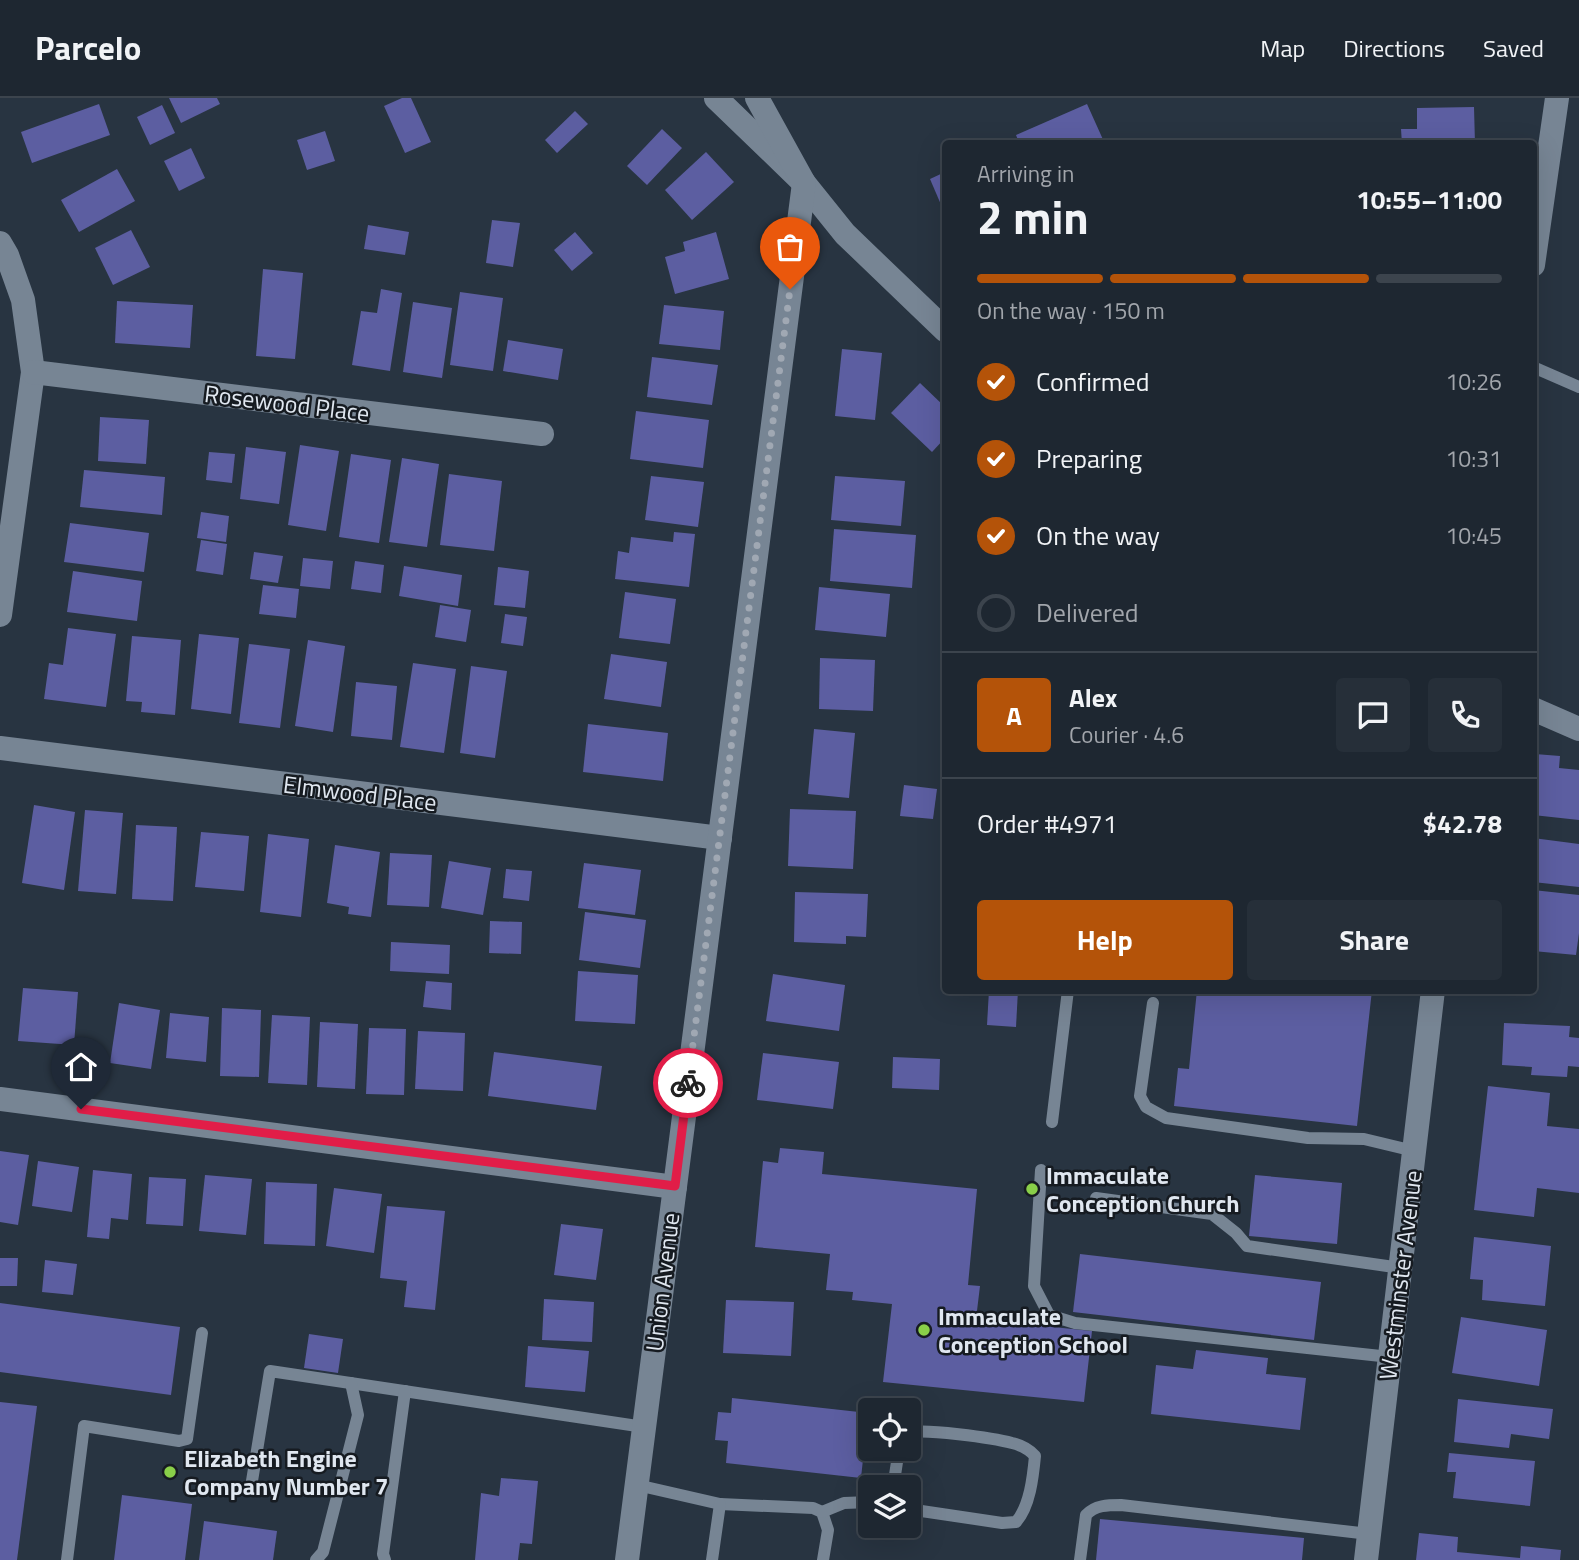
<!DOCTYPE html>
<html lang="en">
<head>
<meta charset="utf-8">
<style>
	:root { --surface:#1e2731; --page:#262f39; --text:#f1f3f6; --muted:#a1a5ab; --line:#3c444d; --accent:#b45309 }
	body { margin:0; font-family:"Titillium Web",sans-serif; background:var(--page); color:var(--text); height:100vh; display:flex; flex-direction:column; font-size:26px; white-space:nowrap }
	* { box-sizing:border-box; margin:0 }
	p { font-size:23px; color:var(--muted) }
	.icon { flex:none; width:38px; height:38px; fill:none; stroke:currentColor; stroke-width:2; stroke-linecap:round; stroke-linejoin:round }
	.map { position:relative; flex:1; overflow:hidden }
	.details { position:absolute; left:942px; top:42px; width:595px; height:854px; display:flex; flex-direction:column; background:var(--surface); border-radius:7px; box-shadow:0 7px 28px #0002,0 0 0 2px var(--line) }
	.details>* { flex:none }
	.fabs { position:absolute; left:858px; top:1300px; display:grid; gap:14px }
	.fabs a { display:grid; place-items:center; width:63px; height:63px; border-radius:7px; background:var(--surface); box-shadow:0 7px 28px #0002,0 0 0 2px var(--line); font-size:35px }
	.pin { position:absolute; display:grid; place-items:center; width:60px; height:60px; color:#fff; margin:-72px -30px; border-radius:50% 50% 50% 0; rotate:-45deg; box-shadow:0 0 7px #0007 }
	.pin .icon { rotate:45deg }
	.courier { position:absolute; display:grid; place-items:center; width:70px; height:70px; margin:-35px; border:5px solid #e11d48; border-radius:50%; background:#fff; color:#222; box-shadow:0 2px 9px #0007 }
	.headline em { font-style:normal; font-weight:700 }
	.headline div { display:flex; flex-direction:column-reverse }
	.headline { display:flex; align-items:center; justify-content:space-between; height:119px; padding:0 35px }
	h1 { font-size:46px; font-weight:700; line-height:52px }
	.bar { display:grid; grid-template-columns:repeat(4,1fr); gap:10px 7px; align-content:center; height:84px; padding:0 35px }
	.bar i { height:9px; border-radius:5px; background:var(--line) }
	.bar .selected { background:var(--accent) }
	.bar p { grid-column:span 4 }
	.line { display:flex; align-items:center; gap:18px; padding:0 35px; border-top:2px solid var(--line) }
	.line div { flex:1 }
	.round { display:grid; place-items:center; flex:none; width:74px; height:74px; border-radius:7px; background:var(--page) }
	ol { padding:0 35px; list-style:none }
	li { display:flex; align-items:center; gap:21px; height:77px }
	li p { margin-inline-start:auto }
	li .icon { padding:7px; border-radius:50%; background:var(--accent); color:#fff; stroke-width:4 }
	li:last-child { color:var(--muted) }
	li i { width:38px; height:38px; border:4px solid var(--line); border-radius:50% }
	.action { display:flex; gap:14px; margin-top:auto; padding:14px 35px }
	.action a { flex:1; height:80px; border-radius:7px; background:var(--accent); color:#fff; font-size:28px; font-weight:700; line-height:80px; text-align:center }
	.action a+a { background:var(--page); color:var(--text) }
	header { display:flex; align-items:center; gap:42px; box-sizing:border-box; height:98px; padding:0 35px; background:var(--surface); border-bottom:2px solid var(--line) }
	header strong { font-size:33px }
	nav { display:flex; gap:38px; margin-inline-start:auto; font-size:24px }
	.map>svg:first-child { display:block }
</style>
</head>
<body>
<header>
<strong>Parcelo</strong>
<nav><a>Map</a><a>Directions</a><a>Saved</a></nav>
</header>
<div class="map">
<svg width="1579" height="1462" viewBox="0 0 1579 1462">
	<rect width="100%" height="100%" fill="#283441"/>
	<g fill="#5c5ea1">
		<path d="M169,0H217L220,6L181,25Z"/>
		<path d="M402,0H411L431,44L405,55L384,8Z"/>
		<path d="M99,6L110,37L32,65L21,34Z"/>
		<path d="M1087,6L1105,46H1011L1018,42L1016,37Z"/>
		<path d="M162,7L175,35L150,47L137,19Z"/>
		<path d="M1474,9L1475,46H1402L1401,31H1417V10Z"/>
		<path d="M575,13L588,26L557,55L545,42Z"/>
		<path d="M662,31L682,50L647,87L627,68Z"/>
		<path d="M325,33L335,63L307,72L297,42Z"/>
		<path d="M191,50L205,80L179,93L164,63Z"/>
		<path d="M706,54L734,84L692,122L665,92Z"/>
		<path d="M117,71L135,103L79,134L61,102Z"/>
		<path d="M945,74V116L930,81Z"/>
		<path d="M492,122L520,125L513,169L486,165Z"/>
		<path d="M368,127L409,134L405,157L364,151Z"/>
		<path d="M131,132L150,169L113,187L95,150Z"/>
		<path d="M575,134L593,155L572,173L554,152Z"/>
		<path d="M716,134L729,181L675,196L665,159L685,153L683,144Z"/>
		<path d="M263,171L303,175L295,261L256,258Z"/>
		<path d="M381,191L402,195L390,273L352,267L361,213L377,215Z"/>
		<path d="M460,194L503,200L493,273L450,267Z"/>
		<path d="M117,203L193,207L190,250L115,245Z"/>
		<path d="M413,204L452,210L442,280L403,274Z"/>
		<path d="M664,207L724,213L720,252L659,246Z"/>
		<path d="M508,242L563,251L558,282L503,273Z"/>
		<path d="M842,251L882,255L875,322L835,318Z"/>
		<path d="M652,259L718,267L712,307L647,299Z"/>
		<path d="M920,285L945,309V340L932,354L891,315Z"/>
		<path d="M636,313L709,322L703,370L630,361Z"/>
		<path d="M100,319L149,322L146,366L98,363Z"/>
		<path d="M300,347L339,353L326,433L288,427Z"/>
		<path d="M246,349L286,354L279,406L240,401Z"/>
		<path d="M209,354L235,356L232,385L206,382Z"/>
		<path d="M351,356L391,362L379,445L339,439Z"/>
		<path d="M402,360L439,366L427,449L389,444Z"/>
		<path d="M84,372L165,379L162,417L80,409Z"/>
		<path d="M449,376L502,383L494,453L440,447Z"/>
		<path d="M651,378L704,384L698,429L645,422Z"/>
		<path d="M835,378L905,383L901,428L831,422Z"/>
		<path d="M201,414L229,418L226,444L197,440Z"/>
		<path d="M70,425L149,435L144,474L64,464Z"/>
		<path d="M834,431L916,437L912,490L830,483Z"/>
		<path d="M674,434L695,436L689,489L615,481L618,453L629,455L631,439L673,444Z"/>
		<path d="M201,442L227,446L223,477L196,473Z"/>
		<path d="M254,454L283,458L278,485L250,481Z"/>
		<path d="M303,460L333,463L330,491L300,488Z"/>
		<path d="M355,463L384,467L381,495L351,491Z"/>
		<path d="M404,468L462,477L458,508L399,498Z"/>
		<path d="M498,469L529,473L525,510L494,507Z"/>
		<path d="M73,473L142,483L137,523L67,514Z"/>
		<path d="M263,487L299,491L296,520L259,516Z"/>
		<path d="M819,489L890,496L886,539L815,532Z"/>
		<path d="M625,494L676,501L670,546L619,540Z"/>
		<path d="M440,507L471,512L466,544L435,539Z"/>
		<path d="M505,516L527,519L523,548L501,545Z"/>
		<path d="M68,530L116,536L106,609L44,601L49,565L63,567Z"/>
		<path d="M199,536L239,540L231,616L191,611Z"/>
		<path d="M132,538L181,542L175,617L141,614L142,604L126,603Z"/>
		<path d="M308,542L345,548L333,634L295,628Z"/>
		<path d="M249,546L290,551L280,630L239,625Z"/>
		<path d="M611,556L667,564L661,609L604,601Z"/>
		<path d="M820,560L875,562L873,613L819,611Z"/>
		<path d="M413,565L456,571L444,655L400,649Z"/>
		<path d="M471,568L507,573L495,660L460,655Z"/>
		<path d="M356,584L397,588L392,642L351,638Z"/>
		<path d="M588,626L668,635L663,683L583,674Z"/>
		<path d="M814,631L855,635L849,700L808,696Z"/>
		<path d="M1535,656L1560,658L1559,670L1579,672V722L1533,717Z"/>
		<path d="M904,687L937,691L933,721L900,718Z"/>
		<path d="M34,707L75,714L64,792L22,785Z"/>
		<path d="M790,711L856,713L853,771L788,768Z"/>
		<path d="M85,712L123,715L116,796L78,793Z"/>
		<path d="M136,727L177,729L173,803L132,801Z"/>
		<path d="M201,734L249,738L244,793L195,789Z"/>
		<path d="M268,736L309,741L301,819L260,814Z"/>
		<path d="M1533,740L1579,746V789L1533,784Z"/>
		<path d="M335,747L380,754L371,819L348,816L349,809L327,805Z"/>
		<path d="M390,755L432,757L429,809L387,807Z"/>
		<path d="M449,763L491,770L483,817L441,810Z"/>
		<path d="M584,765L641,772L635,817L578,810Z"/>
		<path d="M506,771L532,773L529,803L503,800Z"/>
		<path d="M1533,792L1579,797V835L1576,857L1533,853Z"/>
		<path d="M795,794L868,796L866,839L846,838V846L794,844Z"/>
		<path d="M585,814L646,822L640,870L579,862Z"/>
		<path d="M490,823L522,824L521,856L489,855Z"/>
		<path d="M391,844L450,847L449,876L390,873Z"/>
		<path d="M578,873L638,877L635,926L575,923Z"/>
		<path d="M773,876L845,887L839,933L766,923Z"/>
		<path d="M426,883L452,885L451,912L423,909Z"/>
		<path d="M23,890L78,894L74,947L18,943Z"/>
		<path d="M989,892H1018L1016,929L987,927Z"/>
		<path d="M1197,892H1372L1357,1028L1174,1008L1178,970L1189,971Z"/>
		<path d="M119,905L160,912L151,971L110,965Z"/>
		<path d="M222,910L261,912L259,979L220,978Z"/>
		<path d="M170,915L209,919L206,964L166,960Z"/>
		<path d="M272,917L310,919L307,987L268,985Z"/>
		<path d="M320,924L358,926L355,991L317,989Z"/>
		<path d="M1504,925L1570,928L1569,939L1579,940V969L1568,968L1567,979L1531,977L1532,969L1502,967Z"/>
		<path d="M369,930L406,931L404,997L366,996Z"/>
		<path d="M418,933L465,935L463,993L415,991Z"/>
		<path d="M494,954L602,968L596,1012L488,998Z"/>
		<path d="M763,955L839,964L833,1011L757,1002Z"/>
		<path d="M893,959L940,961L939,992L892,990Z"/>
		<path d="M1488,988L1550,995L1547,1028L1579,1031V1095L1537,1090L1534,1119L1474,1112Z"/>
		<path d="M780,1050L824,1054L822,1076L977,1091L968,1187L980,1188L976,1221L1092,1233L1084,1304L883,1284L892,1206L852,1202L853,1194L826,1192L830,1156L755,1149L763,1063L778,1065Z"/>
		<path d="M0,1053L29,1057L18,1127L0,1124Z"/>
		<path d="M38,1063L79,1069L72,1114L32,1108Z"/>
		<path d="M93,1072L132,1076L128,1122L111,1120L109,1141L87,1139Z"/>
		<path d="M205,1077L252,1081L246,1137L199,1133Z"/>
		<path d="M1255,1077L1342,1085L1337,1146L1249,1138Z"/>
		<path d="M149,1079L186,1081L183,1128L146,1126Z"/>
		<path d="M266,1084L317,1086L315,1148L264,1146Z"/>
		<path d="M334,1090L382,1096L374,1155L326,1148Z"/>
		<path d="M387,1108L445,1113L435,1212L404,1209L407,1183L380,1180Z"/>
		<path d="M561,1126L603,1131L596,1182L554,1177Z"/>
		<path d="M1474,1139L1551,1148L1545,1208L1482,1202L1483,1182L1470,1181Z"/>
		<path d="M1080,1156L1321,1184L1314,1242L1073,1214Z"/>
		<path d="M0,1160H18L17,1188H0Z"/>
		<path d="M45,1162L77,1166L73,1197L42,1194Z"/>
		<path d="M544,1201L594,1204L592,1244L542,1242Z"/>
		<path d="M726,1202L794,1204L791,1258L723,1255Z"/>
		<path d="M0,1205L180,1229L171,1297L0,1274Z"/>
		<path d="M1461,1219L1547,1232L1539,1288L1452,1275Z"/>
		<path d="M309,1236L343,1241L338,1275L304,1270Z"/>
		<path d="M528,1248L589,1253L585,1294L525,1289Z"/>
		<path d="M1196,1252L1268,1260L1266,1276L1306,1280L1300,1332L1151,1316L1156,1267L1193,1271Z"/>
		<path d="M732,1300L868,1315L861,1380L726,1365L728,1343L715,1342L718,1314L731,1315Z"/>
		<path d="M1458,1301L1553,1311L1549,1341L1511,1336L1509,1350L1454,1344Z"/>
		<path d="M0,1304L37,1308L17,1462H0Z"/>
		<path d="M1449,1355L1535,1363L1530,1408L1453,1400L1456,1374H1447Z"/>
		<path d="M501,1380L538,1383L532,1446L520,1445L518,1462H475L481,1395L499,1398Z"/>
		<path d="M122,1397L192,1406L185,1462H114Z"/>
		<path d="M1100,1421L1304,1440L1302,1462H1096Z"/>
		<path d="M204,1423L277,1433L273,1462H199Z"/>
		<path d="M1419,1435L1458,1439L1457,1454L1520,1460L1521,1448L1561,1452L1560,1462H1416Z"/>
	</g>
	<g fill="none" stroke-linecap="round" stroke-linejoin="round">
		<g stroke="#778594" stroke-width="12">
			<path d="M1533,269L1579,289"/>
			<path d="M1153,905L1140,998L1146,1009L1166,1020L1308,1040L1364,1041L1414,1053"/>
			<path d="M1052,1024L1068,892"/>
			<path d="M1041,1072L1034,1188L1049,1217L1075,1225L1390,1259"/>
			<path d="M1096,1100L1212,1116L1236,1135L1247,1148L1401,1170"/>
			<path d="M908,1335C922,1330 994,1340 1012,1345C1020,1347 1029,1351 1035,1358C1033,1379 1030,1408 1016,1424L1002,1425L908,1411"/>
			<path d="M637,1387L720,1406L813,1410L822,1414L828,1432L823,1462"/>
			<path d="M251,1389L270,1273L644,1329"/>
			<path d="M893,1390L899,1351"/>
			<path d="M822,1414L844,1405L870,1404"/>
			<path d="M67,1462L84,1328L179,1343L187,1341L202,1235"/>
			<path d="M316,1462L323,1454L358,1317L351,1285"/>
			<path d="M385,1462L383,1456L405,1293"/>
			<path d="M712,1462L720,1406"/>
			<path d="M1080,1462L1086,1417C1095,1407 1108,1407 1121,1407L1369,1436"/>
		</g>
		<g stroke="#778594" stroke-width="24">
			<path d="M716,0L804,85L845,136L945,232"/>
			<path d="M0,145L7,157L23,202L33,274L0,517"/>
			<path d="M1533,167L1557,0"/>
			<path d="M33,274L542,336"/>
			<path d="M1533,611L1579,631"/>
			<path d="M0,650L720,740"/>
			<path d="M0,1001L675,1089"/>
			<path d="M627,1462L804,85L757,0"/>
			<path d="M1366,1462L1433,892"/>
		</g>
	</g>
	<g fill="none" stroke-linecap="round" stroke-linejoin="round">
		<path stroke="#a0a8b3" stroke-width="7" stroke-dasharray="0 12.6" d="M688,985L790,191"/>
		<path stroke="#e11d48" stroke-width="9" d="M81,1011L675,1088L688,985"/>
	</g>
	<g fill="#89cf49" stroke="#161b21" stroke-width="2.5">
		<circle cx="1032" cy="1091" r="7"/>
		<circle cx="924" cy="1232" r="7"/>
		<circle cx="170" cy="1374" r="7"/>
	</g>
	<g text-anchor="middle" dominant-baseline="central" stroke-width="5" stroke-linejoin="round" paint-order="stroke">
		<g font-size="24" fill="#e0e7f0" stroke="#161b21">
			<text transform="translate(287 305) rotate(7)">Rosewood Place</text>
			<text transform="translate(360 695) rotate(7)">Elmwood Place</text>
			<text transform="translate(1400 1177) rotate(-83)">Westminster Avenue</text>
			<text transform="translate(662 1184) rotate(-83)">Union Avenue</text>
		</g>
		<g font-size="24" font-weight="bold" fill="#e0e7f0" stroke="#161b21" text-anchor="start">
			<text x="1046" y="1077">Immaculate<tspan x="1046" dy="28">Conception Church</tspan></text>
			<text x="938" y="1218">Immaculate<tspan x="938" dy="28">Conception School</tspan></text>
			<text x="184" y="1360">Elizabeth Engine<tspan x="184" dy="28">Company Number 7</tspan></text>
		</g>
	</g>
</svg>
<div class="fabs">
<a><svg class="icon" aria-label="locate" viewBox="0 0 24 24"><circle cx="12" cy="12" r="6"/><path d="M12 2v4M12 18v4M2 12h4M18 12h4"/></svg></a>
<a><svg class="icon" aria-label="layers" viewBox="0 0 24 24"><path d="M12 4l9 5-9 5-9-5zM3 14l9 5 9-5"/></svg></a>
</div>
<div class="pin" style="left:790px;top:191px;background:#ea580c"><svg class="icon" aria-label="bag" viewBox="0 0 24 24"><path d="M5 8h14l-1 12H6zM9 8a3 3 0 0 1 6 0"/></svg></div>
<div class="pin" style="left:81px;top:1011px;background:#1f2937"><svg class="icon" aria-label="home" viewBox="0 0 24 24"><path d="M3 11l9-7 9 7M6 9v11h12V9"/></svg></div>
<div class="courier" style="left:688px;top:985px"><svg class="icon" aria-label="bike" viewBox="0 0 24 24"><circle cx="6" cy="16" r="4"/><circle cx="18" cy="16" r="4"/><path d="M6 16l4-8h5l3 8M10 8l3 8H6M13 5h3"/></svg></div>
<section class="details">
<div class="headline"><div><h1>2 min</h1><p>Arriving in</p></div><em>10:55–11:00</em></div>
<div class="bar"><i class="selected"></i><i class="selected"></i><i class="selected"></i><i></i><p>On the way · 150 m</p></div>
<ol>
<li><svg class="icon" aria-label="check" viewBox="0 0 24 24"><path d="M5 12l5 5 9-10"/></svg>Confirmed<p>10:26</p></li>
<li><svg class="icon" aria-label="check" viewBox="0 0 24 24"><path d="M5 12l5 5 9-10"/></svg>Preparing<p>10:31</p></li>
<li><svg class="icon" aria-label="check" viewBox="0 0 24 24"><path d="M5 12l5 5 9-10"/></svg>On the way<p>10:45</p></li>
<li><i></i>Delivered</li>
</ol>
<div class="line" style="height:126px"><b class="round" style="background:var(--accent);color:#fff">A</b><div><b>Alex</b><p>Courier · 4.6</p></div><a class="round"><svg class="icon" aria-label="chat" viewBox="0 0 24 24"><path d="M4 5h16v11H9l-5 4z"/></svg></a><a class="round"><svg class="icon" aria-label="phone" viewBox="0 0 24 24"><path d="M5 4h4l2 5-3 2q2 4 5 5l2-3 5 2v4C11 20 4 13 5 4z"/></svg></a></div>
<div class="line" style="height:91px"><div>Order #4971</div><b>$42.78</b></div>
<div class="action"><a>Help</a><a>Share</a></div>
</section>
</div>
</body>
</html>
